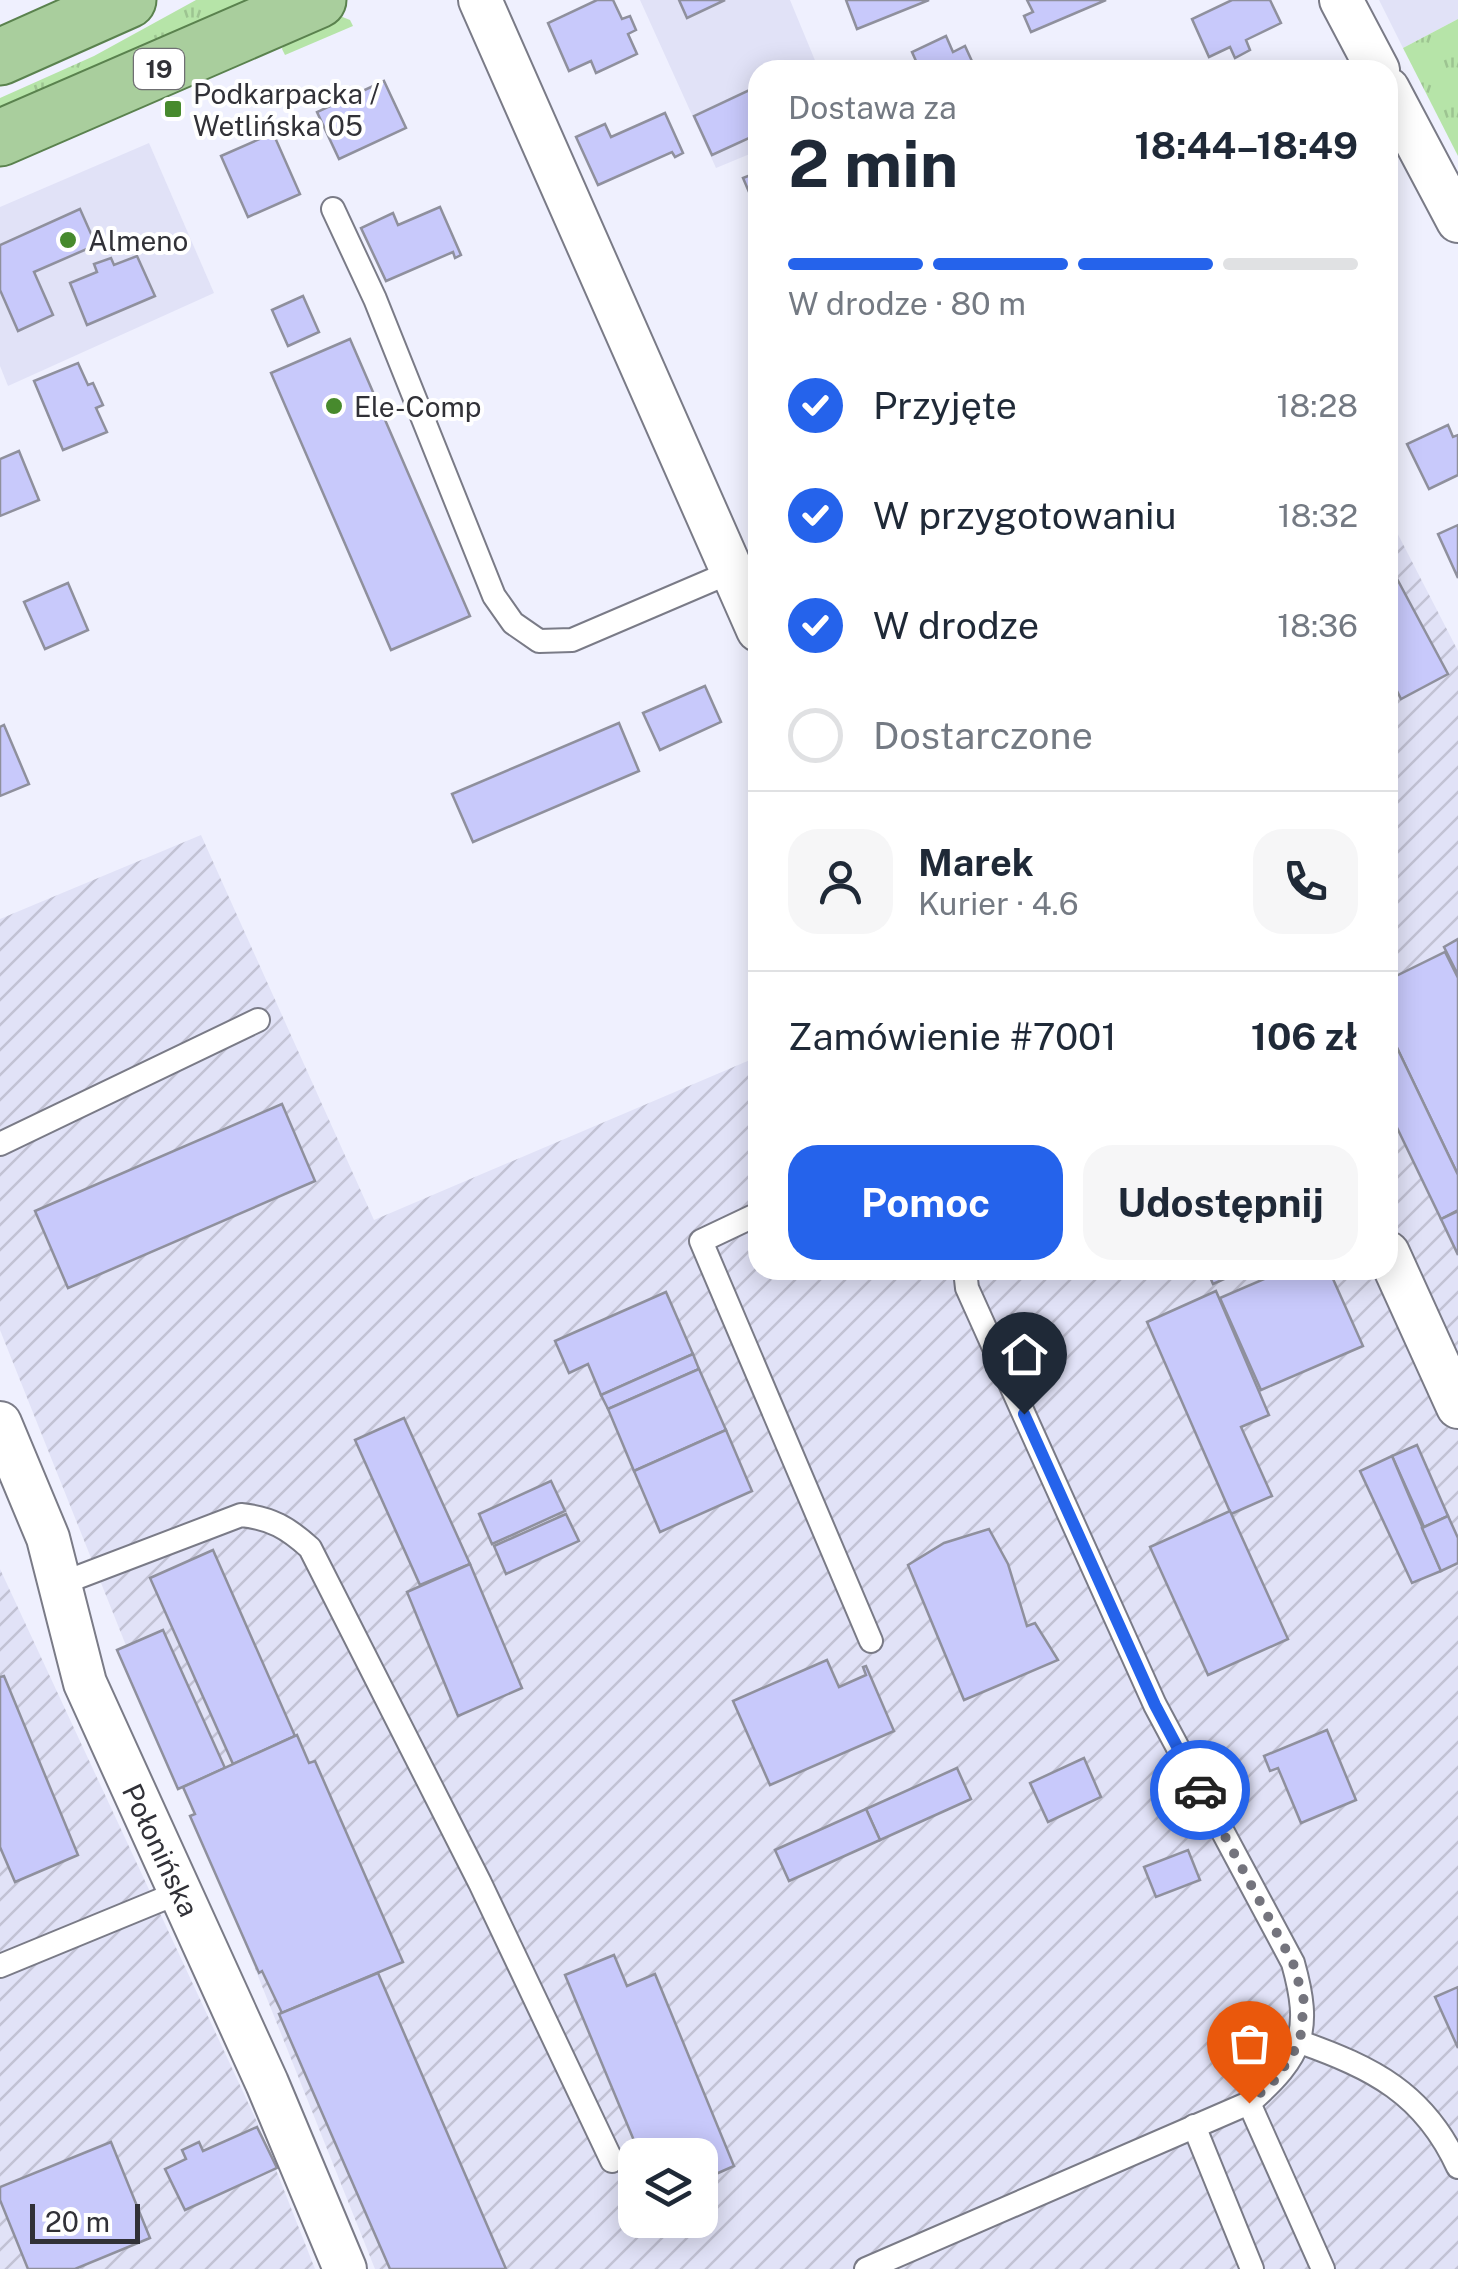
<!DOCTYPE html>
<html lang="pl">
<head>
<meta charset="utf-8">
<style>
	:root { --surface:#fff; --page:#f6f6f7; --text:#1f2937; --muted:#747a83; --line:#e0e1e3; --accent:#2563eb }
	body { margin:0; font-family:"Public Sans",sans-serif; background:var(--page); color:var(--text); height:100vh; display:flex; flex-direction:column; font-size:38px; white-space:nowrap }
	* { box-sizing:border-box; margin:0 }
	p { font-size:32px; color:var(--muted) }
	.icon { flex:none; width:55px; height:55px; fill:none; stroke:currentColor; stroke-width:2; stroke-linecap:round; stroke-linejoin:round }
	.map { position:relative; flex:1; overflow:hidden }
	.sheet { position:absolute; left:748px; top:60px; width:650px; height:1220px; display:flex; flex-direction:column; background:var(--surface); border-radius:30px; box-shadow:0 5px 25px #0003 }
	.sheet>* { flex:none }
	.buttons { position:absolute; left:618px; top:2138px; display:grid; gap:20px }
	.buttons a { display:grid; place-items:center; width:100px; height:100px; border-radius:20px; background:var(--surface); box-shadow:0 5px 25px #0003; font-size:50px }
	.scale { position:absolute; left:30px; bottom:25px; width:110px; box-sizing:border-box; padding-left:10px; border:5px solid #313137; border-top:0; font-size:28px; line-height:35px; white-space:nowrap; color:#313137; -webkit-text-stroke:8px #fff; paint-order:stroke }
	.pin { position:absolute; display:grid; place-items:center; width:85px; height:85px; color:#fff; margin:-102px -42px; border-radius:50% 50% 50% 0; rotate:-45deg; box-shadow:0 0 10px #0007 }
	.pin .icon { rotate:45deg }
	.courier { position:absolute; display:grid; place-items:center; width:100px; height:100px; margin:-50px; border:8px solid #2563eb; border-radius:50%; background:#fff; color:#222; box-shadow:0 2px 12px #0007 }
	.headline em { font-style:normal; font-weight:700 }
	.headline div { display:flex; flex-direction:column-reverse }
	.headline { display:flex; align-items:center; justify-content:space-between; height:170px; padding:0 40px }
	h1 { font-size:65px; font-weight:700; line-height:75px }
	.bar { display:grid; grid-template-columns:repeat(4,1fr); gap:15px 10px; align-content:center; height:120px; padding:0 40px }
	.bar i { height:12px; border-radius:8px; background:var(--line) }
	.bar .selected { background:var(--accent) }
	.bar p { grid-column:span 4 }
	.line { display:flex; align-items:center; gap:25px; padding:0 40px; border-top:2px solid var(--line) }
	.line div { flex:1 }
	.round { display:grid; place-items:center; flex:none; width:105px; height:105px; border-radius:30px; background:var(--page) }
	ol { padding:0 40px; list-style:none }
	li { display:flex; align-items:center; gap:30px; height:110px }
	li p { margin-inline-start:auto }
	li .icon { padding:10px; border-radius:50%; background:var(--accent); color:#fff; stroke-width:4 }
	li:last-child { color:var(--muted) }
	li i { width:55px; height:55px; border:5px solid var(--line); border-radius:50% }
	.button { display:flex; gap:20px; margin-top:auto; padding:20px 40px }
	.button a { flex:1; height:115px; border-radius:30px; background:var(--accent); color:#fff; font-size:40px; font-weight:700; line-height:115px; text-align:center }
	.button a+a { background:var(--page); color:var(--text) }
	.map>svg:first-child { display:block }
</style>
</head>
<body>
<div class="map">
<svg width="1458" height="2269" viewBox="0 0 1458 2269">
	<defs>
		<pattern id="industrial-furrows" width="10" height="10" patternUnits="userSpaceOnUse" patternTransform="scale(2.5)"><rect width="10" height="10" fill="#e1e2f7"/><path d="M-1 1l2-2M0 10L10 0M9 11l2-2" fill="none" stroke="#c2c2d4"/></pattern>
		<pattern id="grass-tufts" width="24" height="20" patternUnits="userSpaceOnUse" patternTransform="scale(2.5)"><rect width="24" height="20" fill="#b6e4a8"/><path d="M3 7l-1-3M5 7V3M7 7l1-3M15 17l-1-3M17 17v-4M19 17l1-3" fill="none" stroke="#9dc491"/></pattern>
	</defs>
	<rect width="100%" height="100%" fill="#eff0fe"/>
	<g fill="#e1e2f7">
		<path d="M640,0H790L819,70H758L757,151L716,168Z"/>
		<path d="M1379,0H1458V19L1403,48Z"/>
		<path d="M149,143L214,293L8,386L0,366V207Z"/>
	</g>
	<g fill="url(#industrial-furrows)" fill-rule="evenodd">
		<path d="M1388,515L1458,651V2269H375L0,1330V919L201,835L374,1220L757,1057L758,1270H1388ZM635,2155H700V2220H635Z"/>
		<path d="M0,1569L258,2124L315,2269H0Z"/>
	</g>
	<g fill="url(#grass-tufts)">
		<path d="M196,0H267L0,115V98L94,56Z"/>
		<path d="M335,14L350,20L353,26L285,55L282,49L288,33Z"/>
		<path d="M1458,19V156L1403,48Z"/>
	</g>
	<g fill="#c8c9fb" stroke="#8f909d" stroke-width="2.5">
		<path d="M597,0H613L622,19L630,16L636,30L628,34L637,54L596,73L591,61L569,71L548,23Z"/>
		<path d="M679,0H725L687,18Z"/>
		<path d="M846,0H929L857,29Z"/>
		<path d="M1027,0H1106L1031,32L1024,16L1033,12Z"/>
		<path d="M1232,0H1270L1281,23L1246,40L1250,50L1235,58L1230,47L1209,57L1192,19Z"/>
		<path d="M946,36L953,52L965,46L976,70H920L912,52Z"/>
		<path d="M384,81L406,128L339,159L317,112Z"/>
		<path d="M758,86V134L712,155L694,116Z"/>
		<path d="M665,113L683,153L675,157L672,152L598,185L576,137L605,124L611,137Z"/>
		<path d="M273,133L300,194L248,217L221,156Z"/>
		<path d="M758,172V213L743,178Z"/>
		<path d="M440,207L461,255L455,258L453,252L386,281L361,228L393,213L398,225Z"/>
		<path d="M80,209L96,245L34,272L53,315L18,331L0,290V245Z"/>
		<path d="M137,256L155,296L87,325L70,283L97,272L94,264L111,258L114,265Z"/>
		<path d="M303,296L319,332L288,346L272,310Z"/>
		<path d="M350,339L470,616L391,650L271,373Z"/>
		<path d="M78,363L88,385L93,383L103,405L96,408L107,432L63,450L34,381Z"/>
		<path d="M1448,425L1453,437L1458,435V475L1429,489L1407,444Z"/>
		<path d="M19,451L39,500L0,516V459Z"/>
		<path d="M1458,525V578L1438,534Z"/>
		<path d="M1388,562L1448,674L1401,699L1388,673Z"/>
		<path d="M68,583L88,630L45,649L24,602Z"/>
		<path d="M705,686L721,722L660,750L643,713Z"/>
		<path d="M619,723L639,771L473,842L452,794Z"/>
		<path d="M4,725L29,784L0,796V727Z"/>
		<path d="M1458,939V975L1444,947Z"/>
		<path d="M1445,952L1458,978V1175L1388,1029V980Z"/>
		<path d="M1388,1029L1458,1175V1210L1441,1219L1388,1109Z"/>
		<path d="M282,1104L315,1181L68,1288L35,1211Z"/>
		<path d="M1458,1211V1255L1441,1219Z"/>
		<path d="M1207,1270H1244L1213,1284Z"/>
		<path d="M1285,1270H1329L1363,1346L1261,1390L1220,1298Z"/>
		<path d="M1216,1291L1269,1415L1241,1427L1272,1496L1231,1514L1147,1322Z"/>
		<path d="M666,1292L693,1354L601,1395L588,1364L569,1373L555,1341Z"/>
		<path d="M693,1354L699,1369L608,1409L601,1395Z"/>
		<path d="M699,1369L726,1430L634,1471L608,1409Z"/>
		<path d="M404,1418L470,1564L420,1585L355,1440Z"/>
		<path d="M726,1430L752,1491L660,1532L634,1471Z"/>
		<path d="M1417,1445L1448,1516L1424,1527L1392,1456Z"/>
		<path d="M1392,1456L1441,1571L1412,1583L1360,1471Z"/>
		<path d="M551,1481L565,1511L492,1544L479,1514Z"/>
		<path d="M1230,1511L1288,1639L1208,1675L1150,1547Z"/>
		<path d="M566,1514L579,1541L506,1574L494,1546Z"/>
		<path d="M1448,1516L1458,1538V1563L1441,1571L1422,1528Z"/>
		<path d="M989,1529L1008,1564L1027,1626L1035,1623L1058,1660L964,1700L908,1565L944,1543Z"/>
		<path d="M213,1550L295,1736L233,1764L150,1578Z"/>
		<path d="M470,1564L522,1688L458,1716L407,1592Z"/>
		<path d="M163,1630L225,1768L178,1789L117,1650Z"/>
		<path d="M827,1660L839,1687L866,1675L863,1667L866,1666L894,1731L770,1785L733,1701Z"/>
		<path d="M4,1676L78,1855L15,1882L0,1847V1677Z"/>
		<path d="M1327,1730L1356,1800L1301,1823L1278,1768L1270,1771L1264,1756Z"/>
		<path d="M297,1735L309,1763L315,1761L403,1962L282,2013L262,1971L259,1973L190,1816L195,1814L183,1787Z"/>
		<path d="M1084,1758L1101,1797L1048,1822L1030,1783Z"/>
		<path d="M957,1768L971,1799L880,1840L866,1809Z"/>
		<path d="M866,1809L880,1840L789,1881L775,1850Z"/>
		<path d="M1188,1850L1200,1880L1156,1897L1144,1867Z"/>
		<path d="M614,1955L627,1986L655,1974L734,2166L700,2181V2155H640L565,1975Z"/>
		<path d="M378,1973L506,2269H390L279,2014Z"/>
		<path d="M1458,1987V2048L1435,1997Z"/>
		<path d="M257,2127L277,2168L185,2210L165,2169L186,2159L182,2150L199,2142L203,2151Z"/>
		<path d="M111,2142L150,2238L75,2269H28L0,2200V2187Z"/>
	</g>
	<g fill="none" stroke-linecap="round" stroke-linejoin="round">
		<g stroke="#7a7b87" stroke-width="26">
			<g id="lane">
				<path d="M333,209L375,299L494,596L513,623L539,641L572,640L731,572"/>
				<path d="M0,1144L258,1020"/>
				<path d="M758,1214L701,1241L871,1641"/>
				<path d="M60,1584L241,1515C271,1518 288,1528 310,1548L480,1883L612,2161"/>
				<path d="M0,1966L180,1892"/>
				<path d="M1300,2042C1373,2068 1424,2093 1458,2167"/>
				<path d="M1249,2103L1323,2269"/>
				<path d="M1194,2126L1252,2269"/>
				<path d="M866,2269L1249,2103C1303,2056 1312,2031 1293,1963L1155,1705L967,1288L965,1270"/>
			</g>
		</g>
		<g stroke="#7a7b87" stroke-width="46">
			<g id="street">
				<path d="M480,0L758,630"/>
				<path d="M1341,0L1378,70"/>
				<path d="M1388,89L1458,221"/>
				<path d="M1388,1253L1458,1407"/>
				<path d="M0,1423L48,1538L85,1683L267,2083L345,2269"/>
			</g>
		</g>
		<g stroke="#5a824e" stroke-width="59">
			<g id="primary">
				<path d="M0,57L128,0"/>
				<path d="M0,138L318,0"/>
			</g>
		</g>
		<use href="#lane" stroke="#fff" stroke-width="22"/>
		<use href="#street" stroke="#fff" stroke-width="42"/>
		<use href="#primary" stroke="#a9ce9d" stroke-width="55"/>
	</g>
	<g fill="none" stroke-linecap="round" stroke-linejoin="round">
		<path stroke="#74747d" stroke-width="10" stroke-dasharray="0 18" d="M1200,1790L1293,1963L1304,2001L1300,2042L1276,2079L1249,2103"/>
		<path stroke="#2563eb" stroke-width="12" d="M1024,1414L1155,1705L1200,1790"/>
	</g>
	<g fill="#478a2d" stroke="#fff" stroke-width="4">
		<rect x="163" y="99" width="20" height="20" rx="5"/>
		<circle cx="68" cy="240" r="10"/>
		<circle cx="334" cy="406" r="10"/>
	</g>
	<g text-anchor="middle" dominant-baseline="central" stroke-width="8" stroke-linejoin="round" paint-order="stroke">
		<rect fill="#fff" stroke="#6f6f73" stroke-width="2.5" x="134" y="49" width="50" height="40" rx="8"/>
		<g font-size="25" font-weight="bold" fill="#313137">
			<text x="159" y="69">19</text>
		</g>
		<g font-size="28" fill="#313137" stroke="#fff" text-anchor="start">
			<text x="193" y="93">Podkarpacka /<tspan x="193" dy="32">Wetlińska 05</tspan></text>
			<text x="88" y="240">Almeno</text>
			<text x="354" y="406">Ele-Comp</text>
		</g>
		<g font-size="28" fill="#313137" stroke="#fff">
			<text transform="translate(161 1850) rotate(65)">Połonińska</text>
		</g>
	</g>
</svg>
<div class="buttons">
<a><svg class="icon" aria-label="layers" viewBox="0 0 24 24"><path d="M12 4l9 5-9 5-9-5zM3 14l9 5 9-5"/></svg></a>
</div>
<div class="scale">20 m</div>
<div class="pin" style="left:1249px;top:2103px;background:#ea580c"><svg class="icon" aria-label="bag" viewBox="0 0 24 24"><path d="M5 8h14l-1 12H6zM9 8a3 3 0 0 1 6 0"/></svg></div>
<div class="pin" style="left:1024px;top:1414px;background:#1f2937"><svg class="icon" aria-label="home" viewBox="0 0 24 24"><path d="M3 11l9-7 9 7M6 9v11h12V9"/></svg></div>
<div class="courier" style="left:1200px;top:1790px"><svg class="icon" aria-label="car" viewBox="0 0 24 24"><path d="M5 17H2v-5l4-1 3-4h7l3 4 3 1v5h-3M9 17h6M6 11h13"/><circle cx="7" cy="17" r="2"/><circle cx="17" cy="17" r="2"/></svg></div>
<section class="sheet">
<div class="headline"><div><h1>2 min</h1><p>Dostawa za</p></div><em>18:44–18:49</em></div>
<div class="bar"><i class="selected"></i><i class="selected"></i><i class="selected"></i><i></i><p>W drodze · 80 m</p></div>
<ol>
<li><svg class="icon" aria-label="check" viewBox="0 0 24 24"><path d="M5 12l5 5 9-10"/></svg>Przyjęte<p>18:28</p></li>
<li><svg class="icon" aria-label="check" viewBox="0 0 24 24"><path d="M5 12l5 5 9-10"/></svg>W przygotowaniu<p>18:32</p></li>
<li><svg class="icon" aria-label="check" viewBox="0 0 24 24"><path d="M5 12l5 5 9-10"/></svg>W drodze<p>18:36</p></li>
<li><i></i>Dostarczone</li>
</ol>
<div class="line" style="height:180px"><a class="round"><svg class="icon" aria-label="person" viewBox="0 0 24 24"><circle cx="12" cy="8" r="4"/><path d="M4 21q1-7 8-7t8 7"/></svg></a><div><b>Marek</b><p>Kurier · 4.6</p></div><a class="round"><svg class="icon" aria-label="phone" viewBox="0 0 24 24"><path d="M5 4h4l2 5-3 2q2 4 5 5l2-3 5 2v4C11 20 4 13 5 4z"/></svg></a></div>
<div class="line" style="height:130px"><div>Zamówienie #7001</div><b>106 zł</b></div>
<div class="button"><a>Pomoc</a><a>Udostępnij</a></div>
</section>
</div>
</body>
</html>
